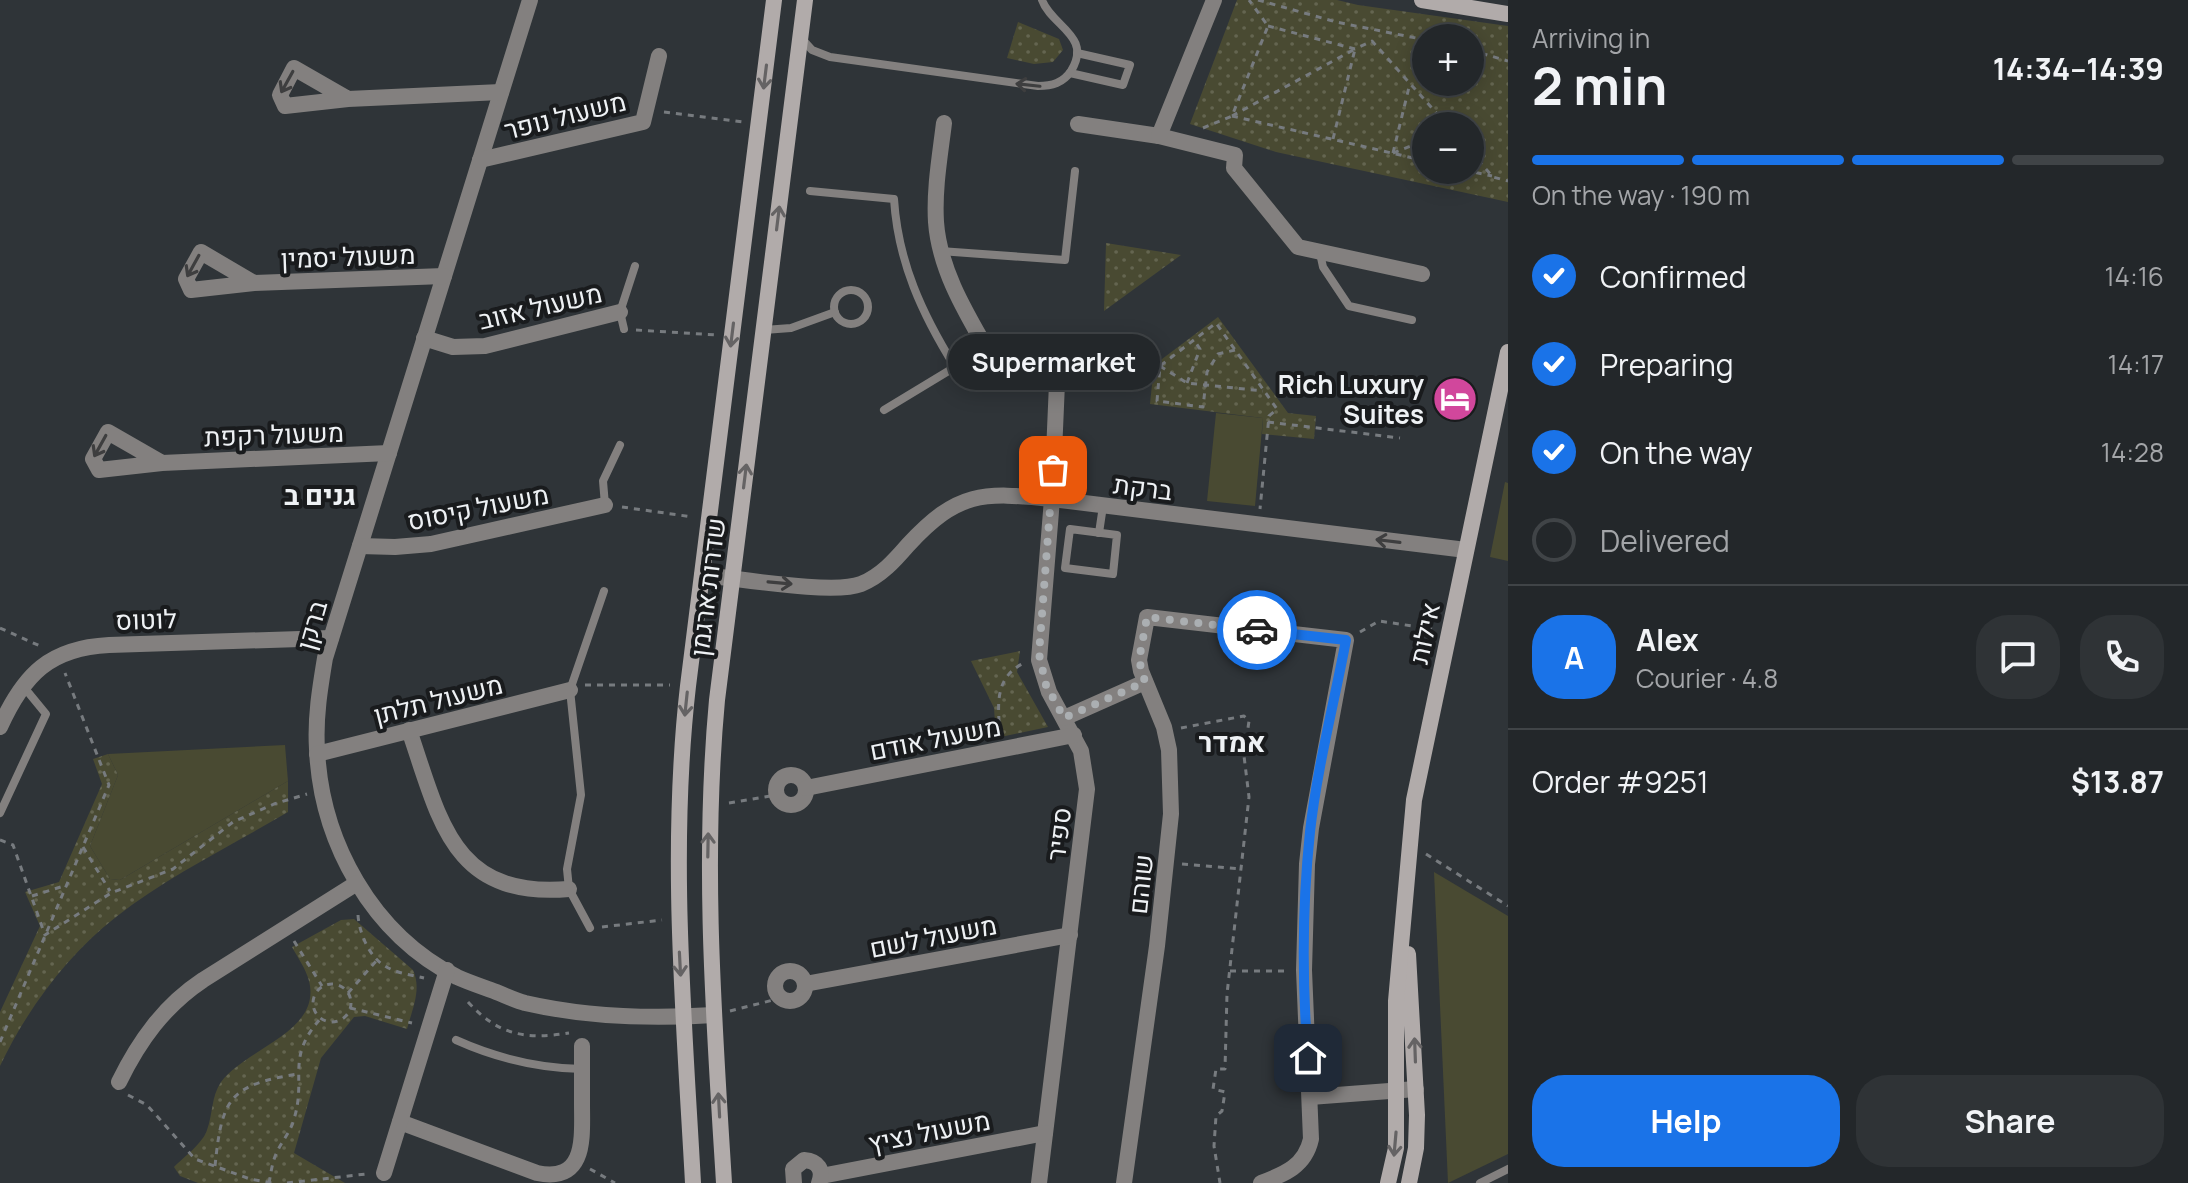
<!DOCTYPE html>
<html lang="en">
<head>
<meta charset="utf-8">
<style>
	:root { --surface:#23272a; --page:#2f3336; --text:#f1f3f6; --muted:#a3a5a8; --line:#404447; --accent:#1a73e8 }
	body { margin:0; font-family:Manrope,Heebo,sans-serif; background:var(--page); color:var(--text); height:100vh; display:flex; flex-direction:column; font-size:30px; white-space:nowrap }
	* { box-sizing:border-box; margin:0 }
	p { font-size:26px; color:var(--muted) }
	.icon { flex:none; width:44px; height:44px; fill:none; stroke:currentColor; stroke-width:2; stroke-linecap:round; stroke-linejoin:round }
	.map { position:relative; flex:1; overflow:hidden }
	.details { display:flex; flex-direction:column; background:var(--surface); width:680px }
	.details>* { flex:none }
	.fabs { position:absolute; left:1412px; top:24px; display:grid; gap:16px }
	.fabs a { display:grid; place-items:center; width:72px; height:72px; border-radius:50%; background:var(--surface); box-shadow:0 4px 20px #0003,0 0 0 2px var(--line); font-size:40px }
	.pin { position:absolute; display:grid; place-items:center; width:68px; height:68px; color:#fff; margin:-34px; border-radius:16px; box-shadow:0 4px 12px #0006 }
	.courier { position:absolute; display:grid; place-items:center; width:80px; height:80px; margin:-40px; border:6px solid #1a73e8; border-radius:50%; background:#fff; color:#222; box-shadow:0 2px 10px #0007 }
	.bubble { position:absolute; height:56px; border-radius:28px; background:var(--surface); box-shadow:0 4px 20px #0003,0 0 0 2px var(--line); font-size:26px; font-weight:700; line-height:56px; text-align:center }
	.overview em { font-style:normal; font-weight:700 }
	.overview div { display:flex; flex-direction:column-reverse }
	.overview { display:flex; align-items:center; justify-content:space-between; height:136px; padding:0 24px }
	h1 { font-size:52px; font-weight:700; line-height:60px }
	.bar { display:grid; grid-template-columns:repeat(4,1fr); gap:12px 8px; align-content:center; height:96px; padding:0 24px }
	.bar i { height:10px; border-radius:6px; background:var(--line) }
	.bar .selected { background:var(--accent) }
	.bar p { grid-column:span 4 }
	.line { display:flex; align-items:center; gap:20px; padding:0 24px; border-top:2px solid var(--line) }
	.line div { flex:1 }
	.round { display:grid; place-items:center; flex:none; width:84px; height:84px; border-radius:32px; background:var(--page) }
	ol { padding:0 24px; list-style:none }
	li { display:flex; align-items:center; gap:24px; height:88px }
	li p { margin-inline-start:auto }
	li .icon { padding:8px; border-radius:50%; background:var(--accent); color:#fff; stroke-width:4 }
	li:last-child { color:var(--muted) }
	li i { width:44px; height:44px; border:4px solid var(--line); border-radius:50% }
	.cta { display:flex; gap:16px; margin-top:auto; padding:16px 24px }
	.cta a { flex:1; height:92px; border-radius:32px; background:var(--accent); color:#fff; font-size:32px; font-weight:700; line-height:92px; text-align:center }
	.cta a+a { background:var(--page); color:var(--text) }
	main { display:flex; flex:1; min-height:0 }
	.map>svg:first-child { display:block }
</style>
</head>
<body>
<main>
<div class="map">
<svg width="1508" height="1183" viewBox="0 0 1508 1183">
	<defs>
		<pattern id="park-dots" width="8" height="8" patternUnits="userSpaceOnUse" patternTransform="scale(2)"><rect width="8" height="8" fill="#494a32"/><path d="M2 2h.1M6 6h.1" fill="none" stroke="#646550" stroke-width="1.8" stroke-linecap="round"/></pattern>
	</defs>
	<rect width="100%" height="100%" fill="#2f3438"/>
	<g fill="#494a32">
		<path d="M1216,413L1263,418L1255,506L1207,501Z"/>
		<path d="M1505,482L1508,483V561L1490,557Z"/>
		<path d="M285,745L288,781L120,880L110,879L90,846L118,775L108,754Z"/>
		<path d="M1434,872L1508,916V1154L1448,1183Z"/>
	</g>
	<g fill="url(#park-dots)" fill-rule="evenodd">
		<path d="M1237,0H1337L1358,5L1508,26V202L1276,152L1190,124ZM1426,38H1470V82H1426ZM1426,126H1470V170H1426Z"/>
		<path d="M1018,22L1059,39L1063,50L1053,62L1034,64L1007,58Z"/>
		<path d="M1106,243L1181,255L1104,311Z"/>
		<path d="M1218,317L1288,413L1316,416L1314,439L1262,434L1263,418L1150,404L1154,365Z"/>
		<path d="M1020,651L1017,672L1048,727L996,738L994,708L971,661Z"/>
		<path d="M108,754L118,775L90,846L110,879L120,880L288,781V812C231,846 168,876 116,917C67,955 26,1011 0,1066V1012L40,926L25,892L59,882L102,784L93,759Z"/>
		<path d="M354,919L413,970C422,989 412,1010 407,1029L365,1016L354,1017L321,1058L294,1153L345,1183H198L180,1176L174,1167C184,1157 203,1143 207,1130C213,1114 211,1097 221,1082C246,1048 322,1032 309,981C306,969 298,958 292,947L341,920Z"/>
	</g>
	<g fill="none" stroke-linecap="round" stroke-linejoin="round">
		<g stroke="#777b7f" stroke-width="3" stroke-dasharray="6 6" stroke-linecap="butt">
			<path d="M1258,0L1336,22L1426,40"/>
			<path d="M1268,26L1355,49L1372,41L1448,126"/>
			<path d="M1470,50L1508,61"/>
			<path d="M664,112L743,122"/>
			<path d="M1232,116L1426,161"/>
			<path d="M1232,116L1355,49"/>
			<path d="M1203,128L1232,116L1268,26L1249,0"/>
			<path d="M1333,139L1355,49"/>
			<path d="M1470,151L1493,177L1508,181"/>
			<path d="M1393,153L1410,83"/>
			<path d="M1393,153L1426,140"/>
			<path d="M1464,170L1492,176"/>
			<path d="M636,330L716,335"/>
			<path d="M1235,350L1218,354L1207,372L1203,407L1157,401L1160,366L1216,323L1277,409L1269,416L1260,509"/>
			<path d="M1160,366L1187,383L1263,391"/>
			<path d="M1187,383L1200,349L1194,340"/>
			<path d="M1268,422L1400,438"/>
			<path d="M622,507L693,517"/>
			<path d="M0,628L40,646"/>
			<path d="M1360,632L1379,621L1432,629"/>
			<path d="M585,685H670"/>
			<path d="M1181,728L1244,716L1249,721L1244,756L1249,797L1227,994L1225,1069H1216L1213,1089L1225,1092L1222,1111L1216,1116L1214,1146L1220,1183"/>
			<path d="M1000,734C998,706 994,679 1022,664"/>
			<path d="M729,803L777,795"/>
			<path d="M0,840L13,845L45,935L111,893L173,869L233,822L274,804L307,794"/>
			<path d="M83,847L110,891"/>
			<path d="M1426,854L1508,906"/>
			<path d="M1182,864L1241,869"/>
			<path d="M32,896L67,885"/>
			<path d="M358,915C359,932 369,957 385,966C396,973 411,975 424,978"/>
			<path d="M602,927L662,920"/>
			<path d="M294,941L322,986"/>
			<path d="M1230,971H1286"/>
			<circle cx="332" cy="1003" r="19"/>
			<path d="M348,993L377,960"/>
			<path d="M468,1002C498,1035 525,1040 569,1033"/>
			<path d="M350,1008L412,1023"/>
			<path d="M730,1011L781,998"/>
			<path d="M0,1042L109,785L65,673"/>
			<path d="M128,1095L147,1105L195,1159L250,1179L272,1183"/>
			<path d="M215,1166C222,1098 229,1085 298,1074"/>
			<path d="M590,1169L615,1183"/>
			<path d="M269,1183C271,1173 272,1162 277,1152C282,1141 291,1131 294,1119C307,1077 285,1058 321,1018"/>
			<path d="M287,1183L366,1174"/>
		</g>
		<g stroke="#83807f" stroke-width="8">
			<path d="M803,40L812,50L830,57L1038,86C1052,86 1063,83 1071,71C1093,36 1051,26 1042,0"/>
			<path d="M1070,73L1123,85L1130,65L1077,53"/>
			<path d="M810,191L894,199C898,262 922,314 955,367L884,410"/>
			<path d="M940,251L1065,260L1075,171"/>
			<path d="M1320,253L1323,267L1349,306L1412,320"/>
			<circle cx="851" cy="307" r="17"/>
			<path d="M624,329L620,312L635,266"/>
			<path d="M764,330L791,328L835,312"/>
			<path d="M955,367L987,348"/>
			<path d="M605,505L603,481L620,445"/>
			<path d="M1070,529L1117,535L1113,574L1065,568Z"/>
			<path d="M1099,533L1103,506"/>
			<path d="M0,813L46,714L23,686"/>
			<path d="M590,928L569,889L567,869L581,795L570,690L604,591"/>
			<path d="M456,1040C496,1058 538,1068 582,1069"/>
			<path d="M1480,1183L1508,1169"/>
		</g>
		<g stroke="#83807f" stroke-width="16">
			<path d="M530,0L325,658C320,688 315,718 317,749C321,842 372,934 457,977C468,982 480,986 491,990C502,994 514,1000 525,1003C586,1017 652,1019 714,1015"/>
			<path d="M348,99L294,68L280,95L285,106L348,99L501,92"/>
			<path d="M944,123C940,156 934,189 936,222C940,278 976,328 1002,376L1057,383L1052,499L1039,660L1049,692L1081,751L1087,789L1039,1183"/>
			<path d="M1078,124L1159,136L1235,155L1234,168L1298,247L1422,274"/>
			<path d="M1159,136L1214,0"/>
			<path d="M480,160L643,122L659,56"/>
			<path d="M254,283L201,252L186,279L191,290L254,283L444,276"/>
			<path d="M424,338L453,347L485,346L620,312"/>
			<path d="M162,463L108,432L93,459L99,470L162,463L389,453"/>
			<path d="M360,546L395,547L431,544L605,505"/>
			<path d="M702,575C737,578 833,595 861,584C881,576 895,560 908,545C958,491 982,492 1052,499L1466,550"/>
			<path d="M1064,718L1145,682"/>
			<path d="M0,727C24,674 50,648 109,645L331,638"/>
			<path d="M409,730C440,820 452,899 569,889"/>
			<path d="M317,754L570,690"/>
			<circle cx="791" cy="790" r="15"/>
			<path d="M806,788L1074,735"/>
			<circle cx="790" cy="986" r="15"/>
			<path d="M805,984L1070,935"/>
			<path d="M119,1082C139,1041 164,1006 203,980L357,883"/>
			<path d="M1310,1097L1416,1089"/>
			<path d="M400,1122L537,1173C587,1183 582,1137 582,1104C582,1085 582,1065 582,1046"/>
			<path d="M384,1173L447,970"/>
			<path d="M821,1176L1045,1133"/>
			<path d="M794,1183L793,1169L804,1160C818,1161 824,1170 819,1183"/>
			<path d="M1124,1183L1157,946L1171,814L1169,750L1164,727L1141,671L1139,660L1147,617L1346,640L1311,828L1307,864L1304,970L1311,1139C1305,1166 1285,1174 1261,1183"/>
		</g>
		<g stroke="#b1abaa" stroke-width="16">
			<path d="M1422,0L1508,14"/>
			<path d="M1408,954L1417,1115L1416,1148L1409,1183"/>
			<path d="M693,1183C684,1017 669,851 688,686L774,0"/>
			<path d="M724,1183C714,1021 702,862 717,700L805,0"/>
			<path d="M1388,1183L1396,1148V1001L1414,800L1508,352"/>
		</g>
	</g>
	<defs><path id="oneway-shaft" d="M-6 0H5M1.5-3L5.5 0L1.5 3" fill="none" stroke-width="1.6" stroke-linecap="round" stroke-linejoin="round" transform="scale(2)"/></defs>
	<g stroke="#656364">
		<use href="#oneway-shaft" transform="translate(765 77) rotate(97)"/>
		<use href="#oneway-shaft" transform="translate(778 218) rotate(-83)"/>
		<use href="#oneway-shaft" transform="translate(732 335) rotate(97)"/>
		<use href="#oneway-shaft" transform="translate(745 476) rotate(-83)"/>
		<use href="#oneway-shaft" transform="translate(686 704) rotate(96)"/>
		<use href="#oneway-shaft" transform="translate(708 845) rotate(-89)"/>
		<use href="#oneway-shaft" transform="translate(680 964) rotate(87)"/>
		<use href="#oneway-shaft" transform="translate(1415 1050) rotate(-92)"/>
		<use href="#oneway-shaft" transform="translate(719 1105) rotate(-93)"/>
		<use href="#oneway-shaft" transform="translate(1395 1144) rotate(95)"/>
	</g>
	<g stroke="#3e3e3f">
		<use href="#oneway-shaft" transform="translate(287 82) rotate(119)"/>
		<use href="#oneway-shaft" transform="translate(1028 85) rotate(-174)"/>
		<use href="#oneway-shaft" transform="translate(193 266) rotate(119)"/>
		<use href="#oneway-shaft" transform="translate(100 446) rotate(119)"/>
		<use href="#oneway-shaft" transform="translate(1388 541) rotate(-173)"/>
		<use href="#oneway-shaft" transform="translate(780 583) rotate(5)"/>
	</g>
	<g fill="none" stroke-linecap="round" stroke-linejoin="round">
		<path stroke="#abafb2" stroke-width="8" stroke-dasharray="0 14.4" d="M1053,470L1039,654L1046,685L1064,718L1145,682L1139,660L1147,617L1257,630"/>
		<path stroke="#1a73e8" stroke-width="10" d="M1257,630L1346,640C1334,704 1317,768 1310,832C1302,907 1302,983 1308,1058"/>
	</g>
	<defs>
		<g id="hotel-disc" transform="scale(2.3)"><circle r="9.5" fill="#d1479c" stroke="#191b1d"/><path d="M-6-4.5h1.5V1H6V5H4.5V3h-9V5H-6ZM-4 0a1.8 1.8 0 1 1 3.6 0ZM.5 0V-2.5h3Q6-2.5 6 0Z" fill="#fff"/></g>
	</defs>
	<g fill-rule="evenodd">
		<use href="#hotel-disc" x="1455" y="399"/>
	</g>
	<g text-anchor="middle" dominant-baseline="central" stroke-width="8" stroke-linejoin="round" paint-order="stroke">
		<g font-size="26" fill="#eef1f4" stroke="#191b1d">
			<text transform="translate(565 115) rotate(-14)">משעול נופר</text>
			<text transform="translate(348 256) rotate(-2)">משעול יסמין</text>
			<text transform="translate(540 306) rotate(-13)">משעול אזוב</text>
			<text transform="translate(274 434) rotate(-2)">משעול רקפת</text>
			<text transform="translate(1143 487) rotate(7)">ברקת</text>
			<text transform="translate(478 507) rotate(-11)">משעול קיסוס</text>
			<text transform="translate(707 587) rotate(-83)">שדרות ארגמן</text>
			<text transform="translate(146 619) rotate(-2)">לוטוס</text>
			<text transform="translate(311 625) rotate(-74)">ברקן</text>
			<text transform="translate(1424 633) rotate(-78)">אילות</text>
			<text transform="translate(438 699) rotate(-14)">משעול תלתן</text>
			<text transform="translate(935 738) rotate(-11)">משעול אודם</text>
			<text transform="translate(1058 834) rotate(-83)">ספיר</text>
			<text transform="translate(1140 884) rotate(-84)">שוהם</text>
			<text transform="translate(933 936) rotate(-11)">משעול לשם</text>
			<text transform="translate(929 1131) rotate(-11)">משעול נציץ</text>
		</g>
		<g font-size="26" font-weight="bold" fill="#eef1f4" stroke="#191b1d" text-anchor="end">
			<text x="1424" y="384">Rich Luxury<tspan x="1424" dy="30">Suites</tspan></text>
		</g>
		<g font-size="28" font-weight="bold" fill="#eef1f4" stroke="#191b1d">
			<text x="320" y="494">גנים ב</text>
			<text x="1232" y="741">אמדר</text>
		</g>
	</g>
</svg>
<div class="fabs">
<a>+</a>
<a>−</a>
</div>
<div class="pin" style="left:1053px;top:470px;background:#ea580c"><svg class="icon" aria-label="bag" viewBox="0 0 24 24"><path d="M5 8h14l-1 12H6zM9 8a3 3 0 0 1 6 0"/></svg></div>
<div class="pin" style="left:1308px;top:1058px;background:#1f2937"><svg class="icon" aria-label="home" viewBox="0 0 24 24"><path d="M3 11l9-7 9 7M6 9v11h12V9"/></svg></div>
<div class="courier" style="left:1257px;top:630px"><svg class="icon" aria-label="car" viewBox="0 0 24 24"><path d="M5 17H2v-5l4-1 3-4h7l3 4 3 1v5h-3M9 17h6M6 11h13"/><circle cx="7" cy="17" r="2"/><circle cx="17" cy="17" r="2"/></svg></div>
<div class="bubble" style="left:948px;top:334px;width:212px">Supermarket</div>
</div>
<section class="details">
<div class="overview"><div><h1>2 min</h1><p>Arriving in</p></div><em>14:34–14:39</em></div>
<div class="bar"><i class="selected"></i><i class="selected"></i><i class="selected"></i><i></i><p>On the way · 190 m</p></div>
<ol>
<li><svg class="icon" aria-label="check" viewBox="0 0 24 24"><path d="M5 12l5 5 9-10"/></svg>Confirmed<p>14:16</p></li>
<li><svg class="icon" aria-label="check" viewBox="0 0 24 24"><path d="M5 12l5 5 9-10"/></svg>Preparing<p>14:17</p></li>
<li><svg class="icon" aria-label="check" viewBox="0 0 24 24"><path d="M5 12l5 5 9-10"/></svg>On the way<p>14:28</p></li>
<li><i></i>Delivered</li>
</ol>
<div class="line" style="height:144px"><b class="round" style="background:var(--accent);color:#fff">A</b><div><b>Alex</b><p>Courier · 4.8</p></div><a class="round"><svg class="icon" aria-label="chat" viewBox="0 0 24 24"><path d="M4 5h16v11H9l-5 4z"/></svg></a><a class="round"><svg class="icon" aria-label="phone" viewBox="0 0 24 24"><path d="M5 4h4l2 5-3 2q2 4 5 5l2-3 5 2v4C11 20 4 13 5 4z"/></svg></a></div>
<div class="line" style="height:104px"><div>Order #9251</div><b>$13.87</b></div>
<div class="cta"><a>Help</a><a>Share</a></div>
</section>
</main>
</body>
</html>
